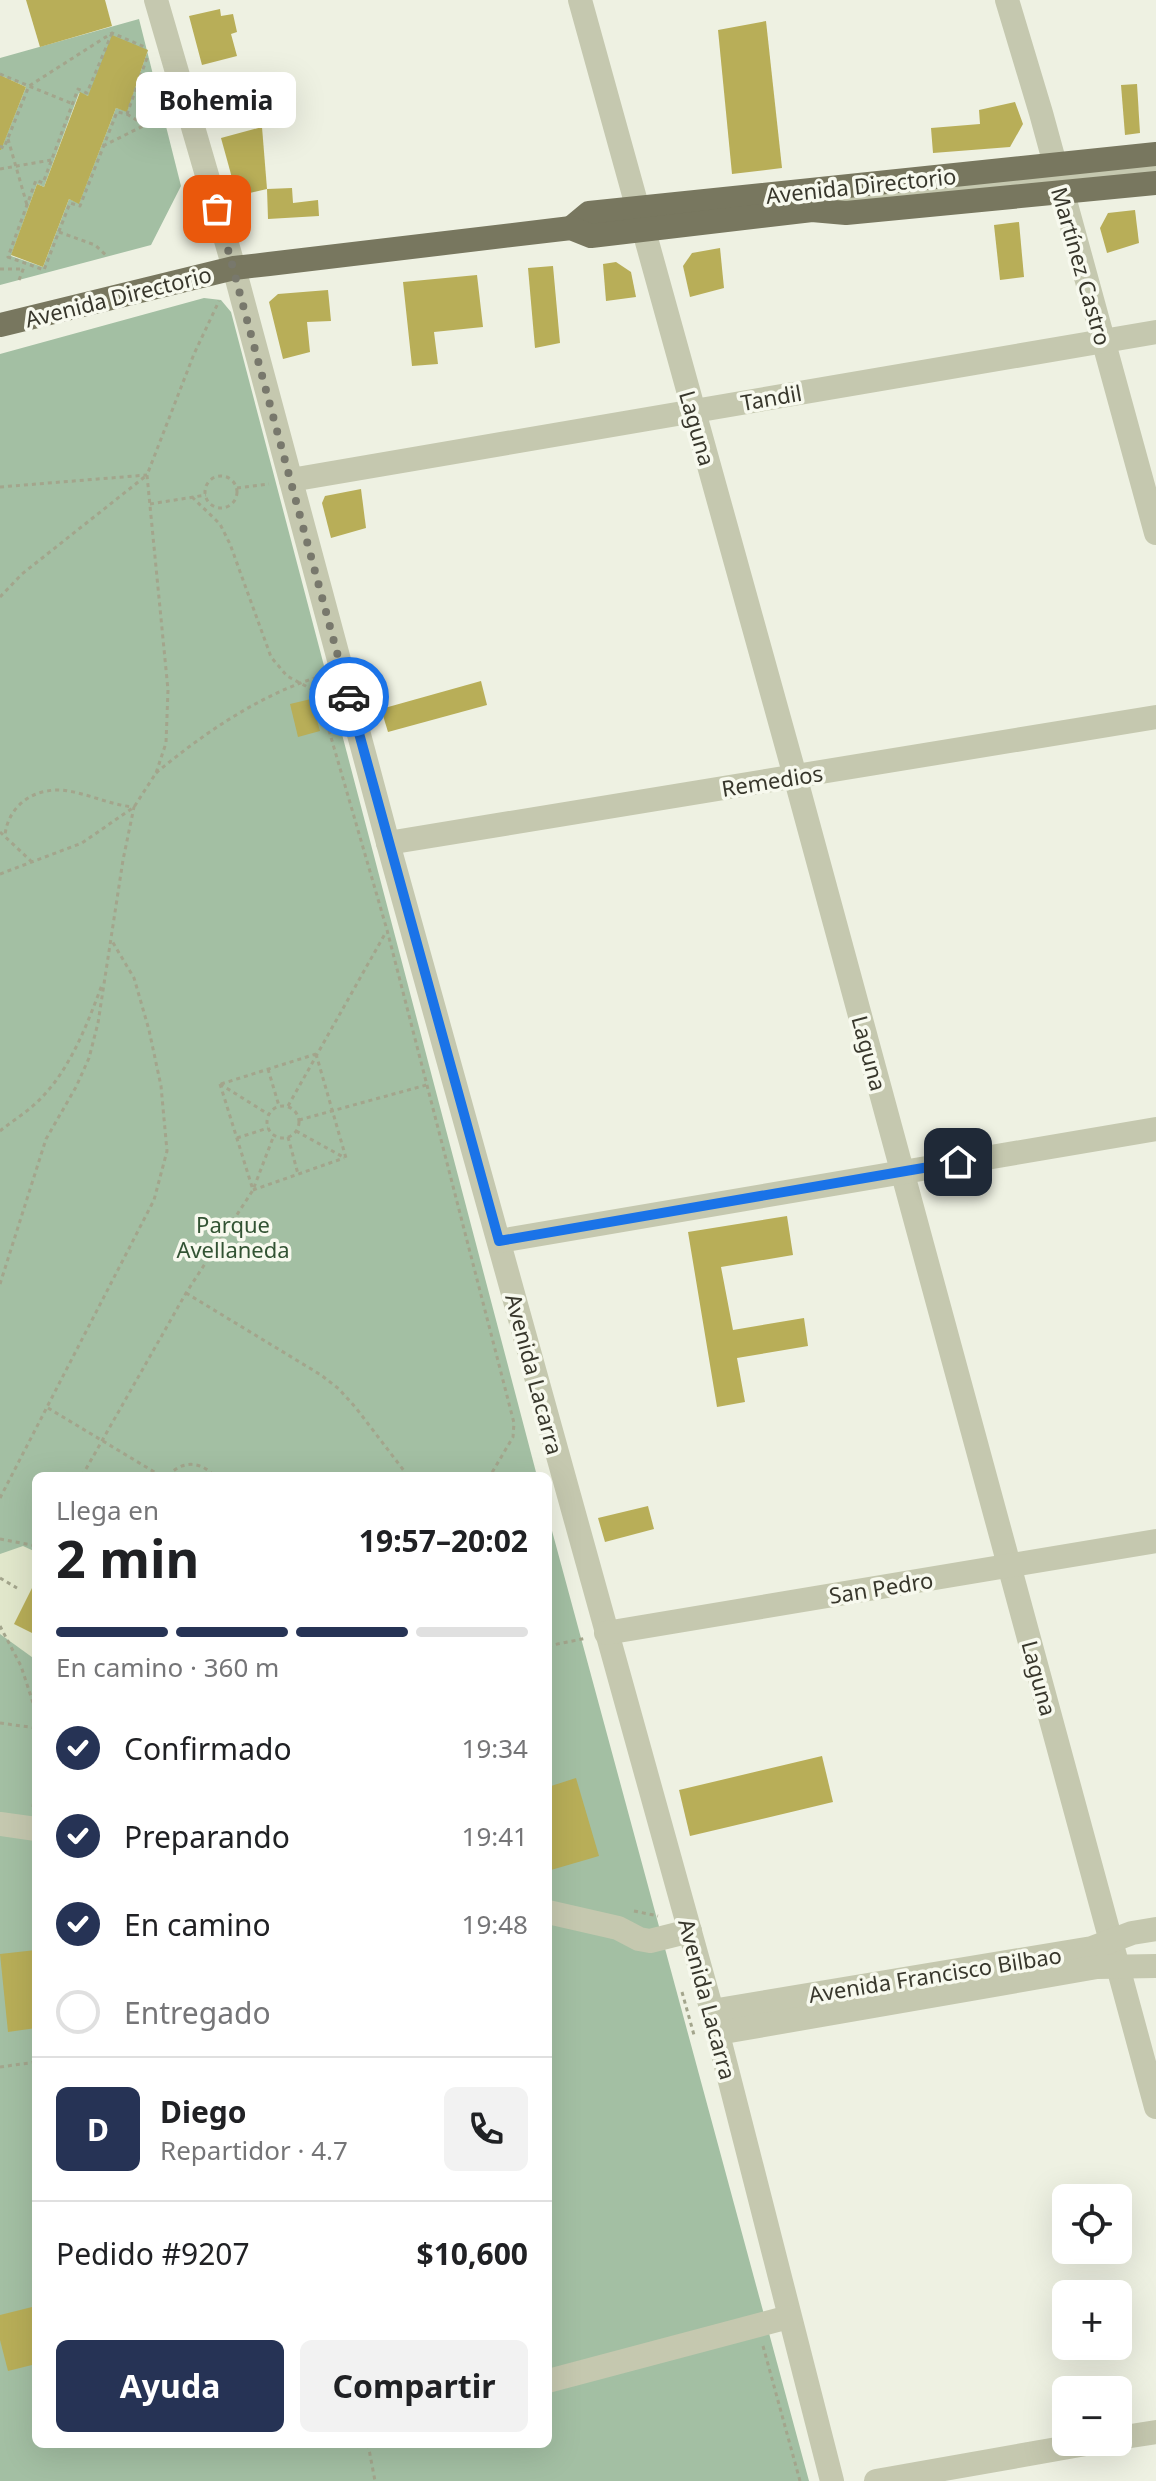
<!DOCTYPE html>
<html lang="es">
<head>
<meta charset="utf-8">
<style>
	:root { --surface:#fff; --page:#f2f2f2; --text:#202124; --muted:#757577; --line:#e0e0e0; --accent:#263355 }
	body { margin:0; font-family:"Noto Sans",sans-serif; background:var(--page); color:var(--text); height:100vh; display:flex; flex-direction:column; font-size:30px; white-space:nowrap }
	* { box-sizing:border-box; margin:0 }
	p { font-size:26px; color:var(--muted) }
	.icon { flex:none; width:44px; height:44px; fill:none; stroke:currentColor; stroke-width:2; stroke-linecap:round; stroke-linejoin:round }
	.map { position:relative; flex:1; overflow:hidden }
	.panel { position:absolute; left:32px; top:1472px; width:520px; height:976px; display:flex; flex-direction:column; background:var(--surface); border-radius:12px; box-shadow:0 8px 32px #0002 }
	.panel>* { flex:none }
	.buttons { position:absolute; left:1052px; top:2184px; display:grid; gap:16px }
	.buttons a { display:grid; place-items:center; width:80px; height:80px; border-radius:12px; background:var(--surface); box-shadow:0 8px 32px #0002; font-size:40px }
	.pin { position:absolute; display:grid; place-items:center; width:68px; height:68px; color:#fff; margin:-34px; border-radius:16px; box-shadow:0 4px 12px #0006 }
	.courier { position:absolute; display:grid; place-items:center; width:80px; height:80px; margin:-40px; border:6px solid #1a73e8; border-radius:50%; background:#fff; color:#222; box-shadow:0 2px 10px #0007 }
	.bubble { position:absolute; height:56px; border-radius:12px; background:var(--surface); box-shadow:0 8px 32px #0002; font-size:26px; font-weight:700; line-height:56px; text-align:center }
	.head em { font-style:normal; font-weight:700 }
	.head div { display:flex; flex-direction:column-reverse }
	.head { display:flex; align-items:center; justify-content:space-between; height:136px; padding:0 24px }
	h1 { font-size:52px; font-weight:700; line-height:60px }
	.bar { display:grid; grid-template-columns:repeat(4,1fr); gap:12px 8px; align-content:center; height:96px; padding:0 24px }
	.bar i { height:10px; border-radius:6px; background:var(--line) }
	.bar .current { background:var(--accent) }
	.bar p { grid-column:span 4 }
	.line { display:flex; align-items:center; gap:20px; padding:0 24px; border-top:2px solid var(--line) }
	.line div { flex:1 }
	.round { display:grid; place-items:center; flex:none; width:84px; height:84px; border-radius:12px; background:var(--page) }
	ol { padding:0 24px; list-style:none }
	li { display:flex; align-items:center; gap:24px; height:88px }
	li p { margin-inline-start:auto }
	li .icon { padding:8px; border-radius:50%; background:var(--accent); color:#fff; stroke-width:4 }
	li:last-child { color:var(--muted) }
	li i { width:44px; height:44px; border:4px solid var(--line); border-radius:50% }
	.cta { display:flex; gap:16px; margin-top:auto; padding:16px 24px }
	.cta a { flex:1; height:92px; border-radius:12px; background:var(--accent); color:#fff; font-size:32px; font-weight:700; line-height:92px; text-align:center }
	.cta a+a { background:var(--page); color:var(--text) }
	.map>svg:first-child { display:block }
</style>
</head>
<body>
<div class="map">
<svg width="1156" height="2481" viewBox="0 0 1156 2481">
	<rect width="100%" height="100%" fill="#eef1e2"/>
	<g fill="#a3bfa3" fill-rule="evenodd">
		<path d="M139,19L181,186L151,245L0,285V144H3L26,87L0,75V58ZM148,50L127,111L116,108L79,203L69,199L43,267L11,256L37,184L44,187L79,93L88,96Z"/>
		<path d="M204,298L221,300L231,312L537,1476H36V2444H548V1516L809,2481H0V354Z"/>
	</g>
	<path fill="#e1e7cb" d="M23,1546L36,1552V1660L0,1634V1554Z"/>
	<g fill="#b8ae58">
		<path d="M26,0H105L112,26L40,47Z"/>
		<path d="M220,9L221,16L233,14L237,32L231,34L237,56L202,65L189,16Z"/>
		<path d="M766,21L782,168L732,174L718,30Z"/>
		<path d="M112,35L148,50L127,112L116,108L79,204L69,199L43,267L11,255L37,184L44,187L80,92L88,96Z"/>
		<path d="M0,75L26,87L1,150H0Z"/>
		<path d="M1137,84L1140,133L1125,135L1121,85Z"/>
		<path d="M1015,102L1023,124L1010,147L933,153L931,128L980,124L979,110Z"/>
		<path d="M262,127L267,189L237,196L221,138Z"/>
		<path d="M292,188L293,203L318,200L319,216L268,219L267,189Z"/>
		<path d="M1135,210L1139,243L1107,253L1100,228L1108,213Z"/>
		<path d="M1019,222L1024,277L1000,280L994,225Z"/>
		<path d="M720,248L724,288L690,297L683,266L692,253Z"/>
		<path d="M616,262L631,272L636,297L606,301L603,264Z"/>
		<path d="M553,266L560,343L535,348L528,268Z"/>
		<path d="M477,275L483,327L434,332L438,364L412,366L403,282Z"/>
		<path d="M328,290L331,321L307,322L310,352L283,359L269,302L278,294Z"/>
		<path d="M361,489L366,528L331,538L322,503L325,496Z"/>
		<path d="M481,681L487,705L388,732L381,709Z"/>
		<path d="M311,699L320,731L298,737L290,704Z"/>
		<path d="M787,1216L793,1255L721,1267L733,1330L804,1318L808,1346L737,1358L745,1402L717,1407L688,1232Z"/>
		<path d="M648,1506L654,1529L605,1542L598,1518Z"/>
		<path d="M36,1580V1635L14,1624Z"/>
		<path d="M822,1756L833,1802L690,1836L679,1790Z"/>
		<path d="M576,1778L599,1856L551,1870L548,1862V1787Z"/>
		<path d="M36,1950V2028L8,2032L0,1954Z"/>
		<path d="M36,2306V2364L8,2371L0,2340V2315Z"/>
	</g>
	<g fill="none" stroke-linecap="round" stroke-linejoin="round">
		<g stroke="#a3a58c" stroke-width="3" stroke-dasharray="4 4" stroke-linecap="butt">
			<path d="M112,33L87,93L78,89L43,183L36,180L8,257L44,270L70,203L80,206L117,112L127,114L148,55"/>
			<path d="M0,74L29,86L112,33L147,48"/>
			<path d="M127,114L144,125"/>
			<path d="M8,139L27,205"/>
			<path d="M0,146L4,148L29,86L73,104"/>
			<path d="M103,146L165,115"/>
			<path d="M0,169L51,160"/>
			<path d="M59,232L95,245L108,257"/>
			<path d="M0,269H24"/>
			<path d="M19,280L24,267"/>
			<circle cx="221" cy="492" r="16"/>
			<path d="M0,487L147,475"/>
			<path d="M237,488L269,484"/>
			<path d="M192,497L220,524L230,544L271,657L287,676L313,690L319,696L387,930L514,1423L513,1437L490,1476"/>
			<path d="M150,504L206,495"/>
			<path d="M0,597L22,574L147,475"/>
			<path d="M156,773C204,733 261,694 321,676"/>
			<path d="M0,832L32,862"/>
			<path d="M0,874L82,843L134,807L156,773L166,743L168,690L147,475L194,354L219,301"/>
			<path d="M316,1054L346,1158"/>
			<path d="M268,1069L279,1106"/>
			<path d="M220,1084L253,1190"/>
			<path d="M220,1084L268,1114"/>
			<path d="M221,1084L316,1054"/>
			<circle cx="283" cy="1122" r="16"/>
			<path d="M288,1106L386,932"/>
			<path d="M299,1120L430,1084"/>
			<path d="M0,1131C11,1122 24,1114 35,1104C69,1073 86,1027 102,985"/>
			<path d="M296,1131L345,1158"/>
			<path d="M288,1137L298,1174"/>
			<path d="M237,1138L268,1128"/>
			<path d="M253,1190L344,1158"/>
			<path d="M0,1284L46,1139L76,1087L89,1058L98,1023L123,860L134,807C108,805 84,791 58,790C30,790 8,808 5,835"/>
			<path d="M186,1293L321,1375L339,1389L356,1408L408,1476"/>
			<path d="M48,1408L161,1476"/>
			<path d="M82,1476L186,1293L253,1190L274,1135"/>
			<path d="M168,1476C182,1460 201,1461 214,1476"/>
			<path d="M0,1498L154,1200L167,1151L161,1086L149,1030L134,978L112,941"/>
			<path d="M0,1539L36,1546"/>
			<path d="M0,1578L17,1588"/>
			<path d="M0,1626L21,1666L36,1712"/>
			<path d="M548,1646L587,1638"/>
			<path d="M0,1723L36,1728"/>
			<path d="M33,1807L36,1784"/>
			<path d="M634,1911L658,1916"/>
			<path d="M682,1992L694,2035"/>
			<path d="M0,2067L36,2062"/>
			<path d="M763,2346L800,2481"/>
			<path d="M368,2444L375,2481"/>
		</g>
		<g stroke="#c5c8af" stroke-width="24">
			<path d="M156,0L234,268L388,843L712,2011L832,2481"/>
			<path d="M580,0L795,776L1156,2107"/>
			<path d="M1007,0L1041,113L1156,533"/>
			<path d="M814,210L845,201L1156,167"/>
			<path d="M291,480L1156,332"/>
			<path d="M388,843L1156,717"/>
			<path d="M499,1241L1156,1129"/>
			<path d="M606,1633L1156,1541"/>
			<path d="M0,1824L36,1829"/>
			<path d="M548,1912L618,1928L639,1939L650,1941L690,1931"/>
			<path d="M712,2011L1092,1948L1132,1933L1156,1929"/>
			<path d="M718,2033L1097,1967L1156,1966"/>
			<path d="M548,2381L789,2317"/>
			<path d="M1118,2438L1156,2432"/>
			<path d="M876,2481L1097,2442"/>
		</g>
		<g stroke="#78775f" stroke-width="24">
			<path d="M571,228L589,213L1156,154"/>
			<path d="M0,325L234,268L269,264L571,228L591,236L812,210L846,213L1156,183"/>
		</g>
	</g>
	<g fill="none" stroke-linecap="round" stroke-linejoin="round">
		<path stroke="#78786c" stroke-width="8" stroke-dasharray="0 14.4" d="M217,209L349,697"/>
		<path stroke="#1a73e8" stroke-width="10" d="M349,697L499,1241L958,1162"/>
	</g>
	<g text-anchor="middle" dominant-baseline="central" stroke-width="7" stroke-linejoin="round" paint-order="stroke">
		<g font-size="22" fill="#38372c" stroke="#f7f9ee">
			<text transform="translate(861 185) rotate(-6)">Avenida Directorio</text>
			<text transform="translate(1082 266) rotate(74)">Martínez Castro</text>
			<text transform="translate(118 296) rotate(-14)">Avenida Directorio</text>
			<text transform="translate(771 397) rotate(-10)">Tandil</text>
			<text transform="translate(698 428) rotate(74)">Laguna</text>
			<text transform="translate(772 780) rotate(-9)">Remedios</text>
			<text transform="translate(870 1053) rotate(75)">Laguna</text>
			<text transform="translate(535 1374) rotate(75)">Avenida Lacarra</text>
			<text transform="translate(881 1587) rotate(-9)">San Pedro</text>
			<text transform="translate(1040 1678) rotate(75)">Laguna</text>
			<text transform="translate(935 1974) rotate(-9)">Avenida Francisco Bilbao</text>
			<text transform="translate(708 1999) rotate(75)">Avenida Lacarra</text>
		</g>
		<g font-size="22" fill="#325333" stroke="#f7f9ee">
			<text x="233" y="1224">Parque<tspan x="233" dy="25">Avellaneda</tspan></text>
		</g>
	</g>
</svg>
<div class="buttons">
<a><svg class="icon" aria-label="locate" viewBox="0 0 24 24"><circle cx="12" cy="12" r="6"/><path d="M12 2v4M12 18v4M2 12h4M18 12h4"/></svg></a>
<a>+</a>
<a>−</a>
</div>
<div class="pin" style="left:217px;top:209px;background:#ea580c"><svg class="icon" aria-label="bag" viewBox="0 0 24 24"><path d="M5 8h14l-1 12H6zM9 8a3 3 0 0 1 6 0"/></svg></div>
<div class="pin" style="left:958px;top:1162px;background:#1f2937"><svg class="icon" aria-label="home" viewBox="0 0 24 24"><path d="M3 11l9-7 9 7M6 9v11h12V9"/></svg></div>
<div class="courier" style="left:349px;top:697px"><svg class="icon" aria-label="car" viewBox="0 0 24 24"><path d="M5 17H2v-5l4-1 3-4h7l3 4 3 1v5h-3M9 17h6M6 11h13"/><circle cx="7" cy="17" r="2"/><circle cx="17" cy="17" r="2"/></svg></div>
<div class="bubble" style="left:136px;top:72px;width:160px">Bohemia</div>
<section class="panel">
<div class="head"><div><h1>2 min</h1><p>Llega en</p></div><em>19:57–20:02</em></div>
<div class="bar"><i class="current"></i><i class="current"></i><i class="current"></i><i></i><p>En camino · 360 m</p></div>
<ol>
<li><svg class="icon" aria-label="check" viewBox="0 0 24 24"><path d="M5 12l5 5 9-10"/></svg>Confirmado<p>19:34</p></li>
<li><svg class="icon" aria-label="check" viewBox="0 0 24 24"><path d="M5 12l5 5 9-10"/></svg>Preparando<p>19:41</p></li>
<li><svg class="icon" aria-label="check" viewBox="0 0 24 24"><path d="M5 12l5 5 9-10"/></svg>En camino<p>19:48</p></li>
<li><i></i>Entregado</li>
</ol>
<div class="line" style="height:144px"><b class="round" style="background:var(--accent);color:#fff">D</b><div><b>Diego</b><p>Repartidor · 4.7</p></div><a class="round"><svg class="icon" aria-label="phone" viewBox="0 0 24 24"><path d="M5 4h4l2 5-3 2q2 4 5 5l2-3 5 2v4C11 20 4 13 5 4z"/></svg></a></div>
<div class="line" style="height:104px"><div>Pedido #9207</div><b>$10,600</b></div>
<div class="cta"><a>Ayuda</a><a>Compartir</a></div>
</section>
</div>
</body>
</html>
